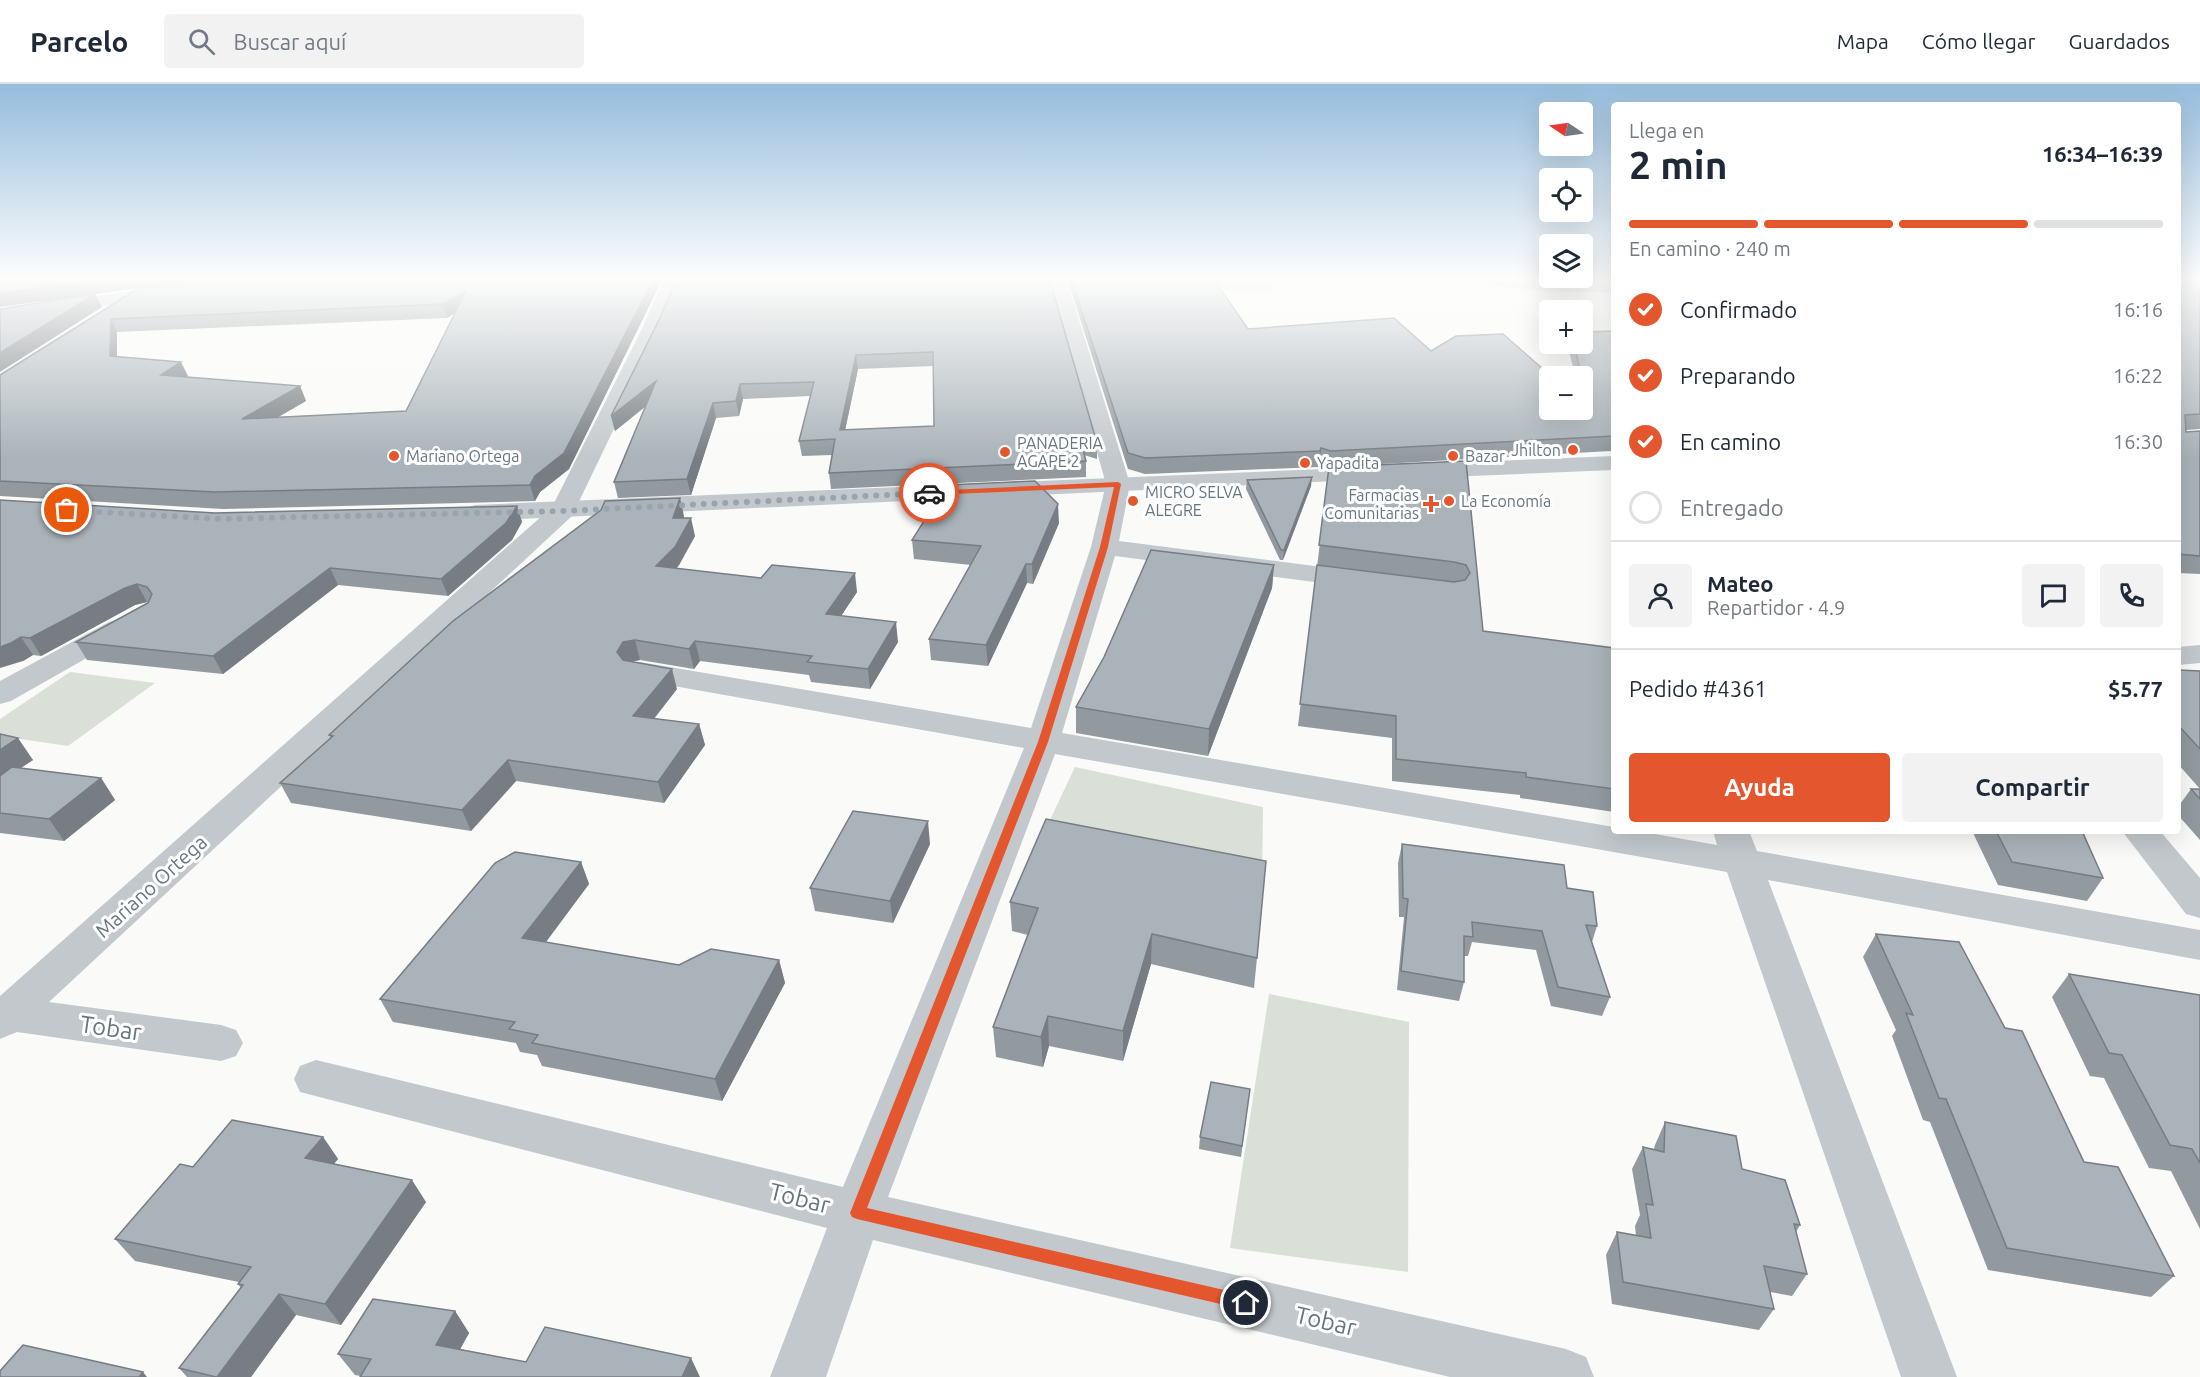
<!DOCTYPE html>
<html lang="es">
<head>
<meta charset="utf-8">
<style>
	:root { --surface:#fff; --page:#f2f2f3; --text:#1f2937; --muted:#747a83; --line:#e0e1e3; --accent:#e4572e }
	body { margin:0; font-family:Ubuntu,sans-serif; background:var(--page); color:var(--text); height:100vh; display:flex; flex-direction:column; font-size:22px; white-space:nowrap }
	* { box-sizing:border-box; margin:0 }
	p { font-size:20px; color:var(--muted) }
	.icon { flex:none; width:33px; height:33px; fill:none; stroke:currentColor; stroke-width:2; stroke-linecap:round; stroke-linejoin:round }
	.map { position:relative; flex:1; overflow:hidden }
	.side { position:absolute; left:1611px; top:18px; width:570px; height:732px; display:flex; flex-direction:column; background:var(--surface); border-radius:6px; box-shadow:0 6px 24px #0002 }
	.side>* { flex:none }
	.needle { width:39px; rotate:283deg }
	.controls { position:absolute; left:1539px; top:18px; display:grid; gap:12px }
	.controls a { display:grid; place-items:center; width:54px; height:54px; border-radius:6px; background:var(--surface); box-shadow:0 6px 24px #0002; font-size:30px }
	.pin { position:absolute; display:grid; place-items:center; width:51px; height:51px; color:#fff; margin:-26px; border:3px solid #fff; border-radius:50%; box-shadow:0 2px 6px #0007 }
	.courier { position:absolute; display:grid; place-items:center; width:60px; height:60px; margin:-30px; border:4px solid #e4572e; border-radius:50%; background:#fff; color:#222; box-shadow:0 2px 8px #0007 }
	.overview em { font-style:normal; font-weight:600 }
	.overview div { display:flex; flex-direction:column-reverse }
	.overview { display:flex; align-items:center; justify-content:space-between; height:102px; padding:0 18px }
	h1 { font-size:39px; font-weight:600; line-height:45px }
	.bar { display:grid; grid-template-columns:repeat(4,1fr); gap:9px 6px; align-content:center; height:72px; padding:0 18px }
	.bar i { height:8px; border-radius:4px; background:var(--line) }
	.bar .active { background:var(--accent) }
	.bar p { grid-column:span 4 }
	.line { display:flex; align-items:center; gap:15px; padding:0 18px; border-top:2px solid var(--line) }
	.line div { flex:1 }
	.round { display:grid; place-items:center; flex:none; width:63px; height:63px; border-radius:6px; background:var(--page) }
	ol { padding:0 18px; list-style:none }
	li { display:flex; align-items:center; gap:18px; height:66px }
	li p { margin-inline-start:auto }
	li .icon { padding:6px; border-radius:50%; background:var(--accent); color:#fff; stroke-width:4 }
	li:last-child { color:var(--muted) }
	li i { width:33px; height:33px; border:3px solid var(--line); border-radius:50% }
	.cta { display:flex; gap:12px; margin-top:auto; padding:12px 18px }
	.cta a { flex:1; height:69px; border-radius:6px; background:var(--accent); color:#fff; font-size:24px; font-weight:600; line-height:69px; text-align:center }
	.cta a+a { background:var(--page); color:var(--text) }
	header { display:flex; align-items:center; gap:36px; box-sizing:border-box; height:84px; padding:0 30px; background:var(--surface); border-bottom:2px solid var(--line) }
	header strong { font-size:28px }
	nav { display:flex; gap:33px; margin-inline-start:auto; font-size:21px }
	.search { width:420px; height:54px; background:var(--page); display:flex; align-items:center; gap:15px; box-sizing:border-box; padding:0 21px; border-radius:6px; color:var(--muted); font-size:22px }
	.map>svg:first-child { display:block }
</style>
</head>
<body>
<header>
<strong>Parcelo</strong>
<div class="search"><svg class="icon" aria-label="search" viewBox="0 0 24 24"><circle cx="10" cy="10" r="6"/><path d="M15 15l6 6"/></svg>Buscar aquí</div>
<nav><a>Mapa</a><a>Cómo llegar</a><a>Guardados</a></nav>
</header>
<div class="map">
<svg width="2200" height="1293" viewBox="0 0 2200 1293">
	<rect width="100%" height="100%" fill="#fafaf8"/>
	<g fill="#dadfd7">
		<path d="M1168,194H1278L1272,206L1187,207Z"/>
		<path d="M70,588L155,599L68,662L0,652V635Z"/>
		<path d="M1075,683L1263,723L1262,807L1041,755Z"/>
		<path d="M1269,910L1409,938L1408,1188L1230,1164Z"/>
	</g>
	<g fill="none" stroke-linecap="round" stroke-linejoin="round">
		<g fill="#c3c8cc" fill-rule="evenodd">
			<path d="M189,194H208C201,204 195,212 183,209L180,205Z"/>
			<path d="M664,194H682L661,247L572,432L49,918L221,941L236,946L243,959L236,972L221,977L17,948L0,955V912L552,423L641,247Z"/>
			<path d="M1048,194H1066L1130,400L1119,457L1361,488L1371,490L1375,496L1371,502L1361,504L1115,472L1062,649L1614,743V747H1638L1717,761L1713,747H1749L1757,767L2200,846V876L1768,796L1957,1293H1901L1727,788L1055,670L888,1113L1566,1265L1586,1273L1594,1293H1450L873,1156L826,1293H770L827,1144L300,1008L294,995L300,982L316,976L843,1103L1024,664L640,596L629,594L625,587L629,580L640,578L1031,644L1091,463L1106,400Z"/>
			<path d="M1481,194L1614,199V209C1591,208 1492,209 1481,194Z"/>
			<path d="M119,535L129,538L134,544L129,550L11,617L0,620V597L109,538Z"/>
			<path d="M2200,561V579L2178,581V563Z"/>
			<path d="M2122,747H2160L2200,794V834L2186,830Z"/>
		</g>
		<g fill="#c3c8cc" fill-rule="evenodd">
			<path d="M169,202L175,203L178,207L175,211L0,237V225Z"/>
			<path d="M1614,372V386L1422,394L1413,392L1410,387L1413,382L1422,380Z"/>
			<path d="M1371,383L1380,385L1383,390L1380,395L475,437L466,434L462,429L466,424L475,421Z"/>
		</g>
	</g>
	<g fill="#929a9f" fill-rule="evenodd">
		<path d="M0,194L183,198L155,202L663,194L569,385L540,408L535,417L223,425L0,412V291L138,204L95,210L102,223L92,210ZM455,229L406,327L278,333L306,317L300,302L187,293L188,292L117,273V248L447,234Z"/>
		<path d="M1049,194L1097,359V375L1084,371L1086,377V393L831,405L829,389L832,371L802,372L799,357L810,312L743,315L739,332L716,334L691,411L618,414L614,398L645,323L615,347L611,332L660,234ZM933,282L934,342L845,346L858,285Z"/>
		<path d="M1067,194H1213L1248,245L1431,267L1582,326V292H1575L1568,262L1569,260H1582L1614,247V370L1610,367L1329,383L1320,380L1318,383L1145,390L1128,385Z"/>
		<path d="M1540,194H1614V197Z"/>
		<path d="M2178,194H2200V345L2186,346V348L2200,347V490L2178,489Z"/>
		<path d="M1466,377L1483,547L1614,564V728L1520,714V711L1392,697V654L1298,642L1329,383Z"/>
		<path d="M1247,396L1311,402L1283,476H1280L1246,405Z"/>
		<path d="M0,416L215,429L517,422L522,438L512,456L448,512L338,501L223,590L87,576L76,558L148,518H147L135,521L41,572L33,571L23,577Z"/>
		<path d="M684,432V434L695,452L679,481L677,484L857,508L841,532L898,558L870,605L811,598L809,591L700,577L694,585L640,576L630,578L677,605L654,635L699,640L705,661L664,719L516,697L471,747L291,719L280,699L331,654L329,651Z"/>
		<path d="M1059,439L1033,500L1027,499L988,582L931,576L929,555L971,481L914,475L912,456Z"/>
		<path d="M1274,481L1272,504L1208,672L1076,649V623Z"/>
		<path d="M2178,586L2200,587V705L2178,680Z"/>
		<path d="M0,650L33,676L21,684L101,694L115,716L64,757L0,749Z"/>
		<path d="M2191,705H2200V756L2178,731V723Z"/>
		<path d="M1976,747H2082L2103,794L2087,817L1998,801L1974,751Z"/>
		<path d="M930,760L893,839L815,827L810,804Z"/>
		<path d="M1402,760L1567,804L1597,842L1592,858L1610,913L1602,932L1551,922L1536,866L1472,858L1468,872H1464V898L1459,917L1397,906L1404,833H1399L1398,779Z"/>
		<path d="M581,778L589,800L545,858L679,881L779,876L785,899L722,1017L542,982L537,971L520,968L516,959L393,938L380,915Z"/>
		<path d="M1010,818L1257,874L1254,904L1151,880L1123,977L1049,962L1043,983L996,973L993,943L1028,851L1012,847Z"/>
		<path d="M1876,850L2005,944L2084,1078L2174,1192L2151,1213L1988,1186L1930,1038L1923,1036L1892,952L1896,946L1863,873Z"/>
		<path d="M2069,890L2200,911V1145L2171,1087L2149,1084L2104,994L2090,992L2052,913Z"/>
		<path d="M1250,1005L1241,1073L1199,1065L1200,1053Z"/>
		<path d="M1665,1038L1742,1085L1800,1141L1796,1148L1807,1190L1792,1212L1770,1208L1774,1225L1759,1246L1612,1220L1606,1171L1617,1148L1636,1152L1635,1142L1640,1131L1632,1085L1643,1063L1654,1065L1655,1061Z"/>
		<path d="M323,1053L338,1075L333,1080L426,1118L341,1241L296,1231L251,1293H187L179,1284L241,1204L238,1200L239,1198L135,1177L115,1155L193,1083Z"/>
		<path d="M455,1227L469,1249L460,1265L526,1278L691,1274L360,1292L355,1291L338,1270Z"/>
	</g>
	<g fill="#777d82">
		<path d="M113,194H187L183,198L95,210L102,223L0,288V269L95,210L0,223V209Z"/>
		<path d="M209,194H227L210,196Z"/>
		<path d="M654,194H663L569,385L540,408L535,417L530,401Z"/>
		<path d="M466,207L470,220L447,234L443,220Z"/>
		<path d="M111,235L117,248V287L110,272Z"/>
		<path d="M856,271L858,285L842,361L840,346Z"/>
		<path d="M181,278L188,292L168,305L161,291Z"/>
		<path d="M656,297L659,311L615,347L611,332Z"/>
		<path d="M740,300L743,315L739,332L736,317Z"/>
		<path d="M300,302L306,317L249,350L242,335Z"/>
		<path d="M713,319L716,334L691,411L687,395Z"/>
		<path d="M1321,364L1320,380L1318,383L1320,367Z"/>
		<path d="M1312,393L1311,402L1283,476L1284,466Z"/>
		<path d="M680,414L684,432L677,452L673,434Z"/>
		<path d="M1058,420L1059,439L1033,500L1032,480Z"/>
		<path d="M517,422L522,438L512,456L448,512L441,495Z"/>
		<path d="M691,434L695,452L679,481L661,501L656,482Z"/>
		<path d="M1026,480L1027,499L988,582L986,561Z"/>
		<path d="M1274,481L1272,504L1208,672L1209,645Z"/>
		<path d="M330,484L338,501L223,590L213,572Z"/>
		<path d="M855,489L857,508L829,550L826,530Z"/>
		<path d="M137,500L147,518L135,521L41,572L30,554L125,504Z"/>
		<path d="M896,538L898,558L870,605L868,585Z"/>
		<path d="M21,553L33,571L23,577L0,584V563Z"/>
		<path d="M635,556L640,576L629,578L623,588L617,568L623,558Z"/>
		<path d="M695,557L700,577L694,585L689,565Z"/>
		<path d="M672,585L677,605L639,653L633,632Z"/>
		<path d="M699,640L705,661L664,719L658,698Z"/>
		<path d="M18,654L33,676L0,697V666Z"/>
		<path d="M508,676L516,697L471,747L462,726Z"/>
		<path d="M101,694L115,716L64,757L49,735Z"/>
		<path d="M928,737L930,760L893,839L890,817Z"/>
		<path d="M581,778L589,800L532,877L522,854Z"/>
		<path d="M1152,850L1151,880L1123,977V947Z"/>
		<path d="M779,876L785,899L722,1017L715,995Z"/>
		<path d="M1048,932L1049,962L1043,983L1041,953Z"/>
		<path d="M323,1053L338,1075L321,1096L305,1074Z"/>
		<path d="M412,1096L426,1118L341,1241L325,1220Z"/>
		<path d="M279,1210L296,1231L251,1293H217Z"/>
		<path d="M455,1227L469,1249L451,1282L436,1261Z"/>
		<path d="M691,1274L700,1293H682Z"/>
		<path d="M143,1288L147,1293H139Z"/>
	</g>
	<g fill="#aab3b9" stroke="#777d82" stroke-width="1.5" fill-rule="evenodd">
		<path d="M0,194H113L0,209Z"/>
		<path d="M240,194H654L564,369L535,392L530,401L215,408L0,397V291L139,204ZM466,207L406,327L242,335L300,302L161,291L181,278L110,272L111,235L443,220Z"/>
		<path d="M677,194H1049L1097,359L1080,354L1086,377L829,389L835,355L799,357L814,298L740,300L736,317L713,319L687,395L614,398L656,297L611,332L660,234ZM933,268L934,342L840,346L856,271Z"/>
		<path d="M1071,194H1213L1248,245L1394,234L1431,267L1456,252L1503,250L1551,292H1550V326H1582V321L1590,328L1574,260H1582V248L1614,247V352L1331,367L1321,364L1320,367L1145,374L1128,369Z"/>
		<path d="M2178,194H2200V330L2185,331L2186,348L2200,347V472L2178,470Z"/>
		<path d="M95,210L0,269V225Z"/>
		<path d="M1466,377L1483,547L1614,564V705L1526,693V689L1396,675V632L1300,620L1317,481L1454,498L1465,496L1470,489L1466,481L1454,478L1319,461L1329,383Z"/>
		<path d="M1312,393L1284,466H1281L1247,396Z"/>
		<path d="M1035,397L1058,420L1032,480H1026L986,561L929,555L981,462L912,456L947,401Z"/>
		<path d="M680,414L673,434H691L675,463L656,482L761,494L772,481L855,489L826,530L896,538L868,585L807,578L812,572L695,557L689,565L635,556L623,558L617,568L623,576L672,585L633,632L699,640L658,698L508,676L462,726L280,699L333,652L329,651L453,537L601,426L605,417Z"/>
		<path d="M0,416L215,429L517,422L506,439L441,495L330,484L213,572L76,558L148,519L152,510L147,503L137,500L125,504L30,554L21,553L11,559L0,563Z"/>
		<path d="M1151,466L1274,481L1209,645L1076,623L1104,573Z"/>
		<path d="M2178,586L2200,587V665L2178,641Z"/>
		<path d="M0,650L18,654L0,666Z"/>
		<path d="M12,683L101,694L49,735L0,729V692Z"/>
		<path d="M2191,705H2200V715Z"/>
		<path d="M853,727L928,737L890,817L810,804Z"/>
		<path d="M1046,735L1266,777L1257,874L1152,850L1123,947L1048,932L1041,953L993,943L1038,824L1010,818Z"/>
		<path d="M1996,747H2082L2103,794L2012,778Z"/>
		<path d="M1402,760L1564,781L1567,804L1593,808L1597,842L1586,841L1610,913L1558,903L1542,847L1472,838L1473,853L1464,852V898L1401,887L1408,815L1403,814Z"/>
		<path d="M515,768L581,778L522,854L679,881L711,865L779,876L715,995L532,959L538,951L509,945L515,938L380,915L495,779Z"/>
		<path d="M1876,850L1959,858L2005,944L2022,947L2084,1078L2118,1083L2174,1192L2007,1164L1946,1015L1939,1014L1906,929L1913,931Z"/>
		<path d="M2069,890L2200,911V1079L2192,1065L2170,1061L2122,971L2109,969Z"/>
		<path d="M1211,998L1250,1005L1242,1062L1200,1053Z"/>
		<path d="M232,1036L323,1053L305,1074L412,1096L325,1220L279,1210L217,1293H216L179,1284L243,1201L238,1200L251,1183L115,1155L180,1080L193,1083Z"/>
		<path d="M1665,1038L1736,1052L1742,1085L1785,1096L1800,1141L1794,1140L1807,1190L1764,1182L1774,1225L1623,1198L1617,1148L1651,1154L1646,1120L1653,1121L1643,1063L1664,1068Z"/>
		<path d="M373,1215L455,1227L436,1261L526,1278L545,1243L691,1274L682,1293H360L371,1275L338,1270Z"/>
		<path d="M23,1261L143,1288L139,1293H0V1287Z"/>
	</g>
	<linearGradient id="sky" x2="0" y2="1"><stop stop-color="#96bcdc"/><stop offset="0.52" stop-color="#fdfdfc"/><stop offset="1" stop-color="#fdfdfc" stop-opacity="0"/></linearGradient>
	<rect width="2200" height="375" fill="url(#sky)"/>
	<path fill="#e4572e" d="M1118,398L1121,400L1108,463L1048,658L867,1124L1246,1211L1251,1213L1254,1219L1251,1224L1246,1226L857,1135L852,1133L850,1129L1038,658L1100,463L1114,403L929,411L925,409L929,407Z"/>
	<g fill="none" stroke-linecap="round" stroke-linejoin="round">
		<path stroke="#99a4ac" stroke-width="6" stroke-dasharray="0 10.8" d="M67,426L222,435L563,427L929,409"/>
	</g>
	<g fill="#e4572e" stroke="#fff" stroke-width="2">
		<circle cx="1573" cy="366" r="6"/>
		<circle cx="1005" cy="368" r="6"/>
		<circle cx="394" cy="372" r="6"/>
		<circle cx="1453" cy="372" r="6"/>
		<circle cx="1305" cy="379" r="6"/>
		<circle cx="1133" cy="417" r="6"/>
		<circle cx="1449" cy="417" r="6"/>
		<path d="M1428 411h6v6h6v6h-6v6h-6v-6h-6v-6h6z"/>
	</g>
	<g text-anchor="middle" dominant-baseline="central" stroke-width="6" stroke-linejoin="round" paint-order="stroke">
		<g font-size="16" fill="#657683" stroke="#fff" text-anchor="start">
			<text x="1017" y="359">PANADERIA<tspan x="1017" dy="18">AGAPE 2</tspan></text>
			<text x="1561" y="366" text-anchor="end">Jhilton</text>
			<text x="406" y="372">Mariano Ortega</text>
			<text x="1465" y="372">Bazar</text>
			<text x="1317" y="379">Yapadita</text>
			<text x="1145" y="408">MICRO SELVA<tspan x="1145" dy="18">ALEGRE</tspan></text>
			<text x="1419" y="411" text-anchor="end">Farmacias<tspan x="1419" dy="18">Comunitarias</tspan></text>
			<text x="1461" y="417">La Economía</text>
		</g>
		<g font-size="20" fill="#657683" stroke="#fff">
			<text transform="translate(151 802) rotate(-42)">Mariano Ortega</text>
		</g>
		<g font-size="24" fill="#657683" stroke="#fff">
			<text transform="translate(111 944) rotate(8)">Tobar</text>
			<text transform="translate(800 1114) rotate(14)">Tobar</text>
			<text transform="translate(1326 1237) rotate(13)">Tobar</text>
		</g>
	</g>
</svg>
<div class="controls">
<a><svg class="needle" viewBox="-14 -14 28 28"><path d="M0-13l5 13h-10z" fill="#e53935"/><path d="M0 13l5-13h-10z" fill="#747a83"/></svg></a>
<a><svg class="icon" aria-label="locate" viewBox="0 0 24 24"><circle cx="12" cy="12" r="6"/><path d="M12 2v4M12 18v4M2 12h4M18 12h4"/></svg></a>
<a><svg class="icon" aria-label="layers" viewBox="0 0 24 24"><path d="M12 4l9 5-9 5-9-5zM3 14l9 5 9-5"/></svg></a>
<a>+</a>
<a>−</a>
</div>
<div class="pin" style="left:67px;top:426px;background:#ea580c"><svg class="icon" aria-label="bag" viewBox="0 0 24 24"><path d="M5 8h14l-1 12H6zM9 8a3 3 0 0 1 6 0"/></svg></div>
<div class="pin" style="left:1246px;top:1219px;background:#1f2937"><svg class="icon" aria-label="home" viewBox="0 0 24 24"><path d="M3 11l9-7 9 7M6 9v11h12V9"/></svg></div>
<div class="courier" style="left:929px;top:409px"><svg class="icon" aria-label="car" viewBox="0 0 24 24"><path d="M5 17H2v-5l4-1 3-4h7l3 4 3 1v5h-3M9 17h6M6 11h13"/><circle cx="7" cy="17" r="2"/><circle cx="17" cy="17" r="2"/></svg></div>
<section class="side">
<div class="overview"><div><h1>2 min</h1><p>Llega en</p></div><em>16:34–16:39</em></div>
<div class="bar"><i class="active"></i><i class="active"></i><i class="active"></i><i></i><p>En camino · 240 m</p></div>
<ol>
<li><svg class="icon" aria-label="check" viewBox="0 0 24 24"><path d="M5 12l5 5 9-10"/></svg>Confirmado<p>16:16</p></li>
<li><svg class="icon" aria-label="check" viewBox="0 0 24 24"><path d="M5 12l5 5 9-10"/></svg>Preparando<p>16:22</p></li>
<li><svg class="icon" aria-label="check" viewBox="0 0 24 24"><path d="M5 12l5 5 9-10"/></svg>En camino<p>16:30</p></li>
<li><i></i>Entregado</li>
</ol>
<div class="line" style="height:108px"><a class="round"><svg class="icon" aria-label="person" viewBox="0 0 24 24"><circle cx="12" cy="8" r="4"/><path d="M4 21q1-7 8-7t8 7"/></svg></a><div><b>Mateo</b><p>Repartidor · 4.9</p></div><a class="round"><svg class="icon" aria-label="chat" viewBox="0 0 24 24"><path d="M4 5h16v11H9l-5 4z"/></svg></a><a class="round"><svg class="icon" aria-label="phone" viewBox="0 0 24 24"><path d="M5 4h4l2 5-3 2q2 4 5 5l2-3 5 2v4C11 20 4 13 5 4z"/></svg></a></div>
<div class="line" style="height:78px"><div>Pedido #4361</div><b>$5.77</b></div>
<div class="cta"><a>Ayuda</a><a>Compartir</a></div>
</section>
</div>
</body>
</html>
